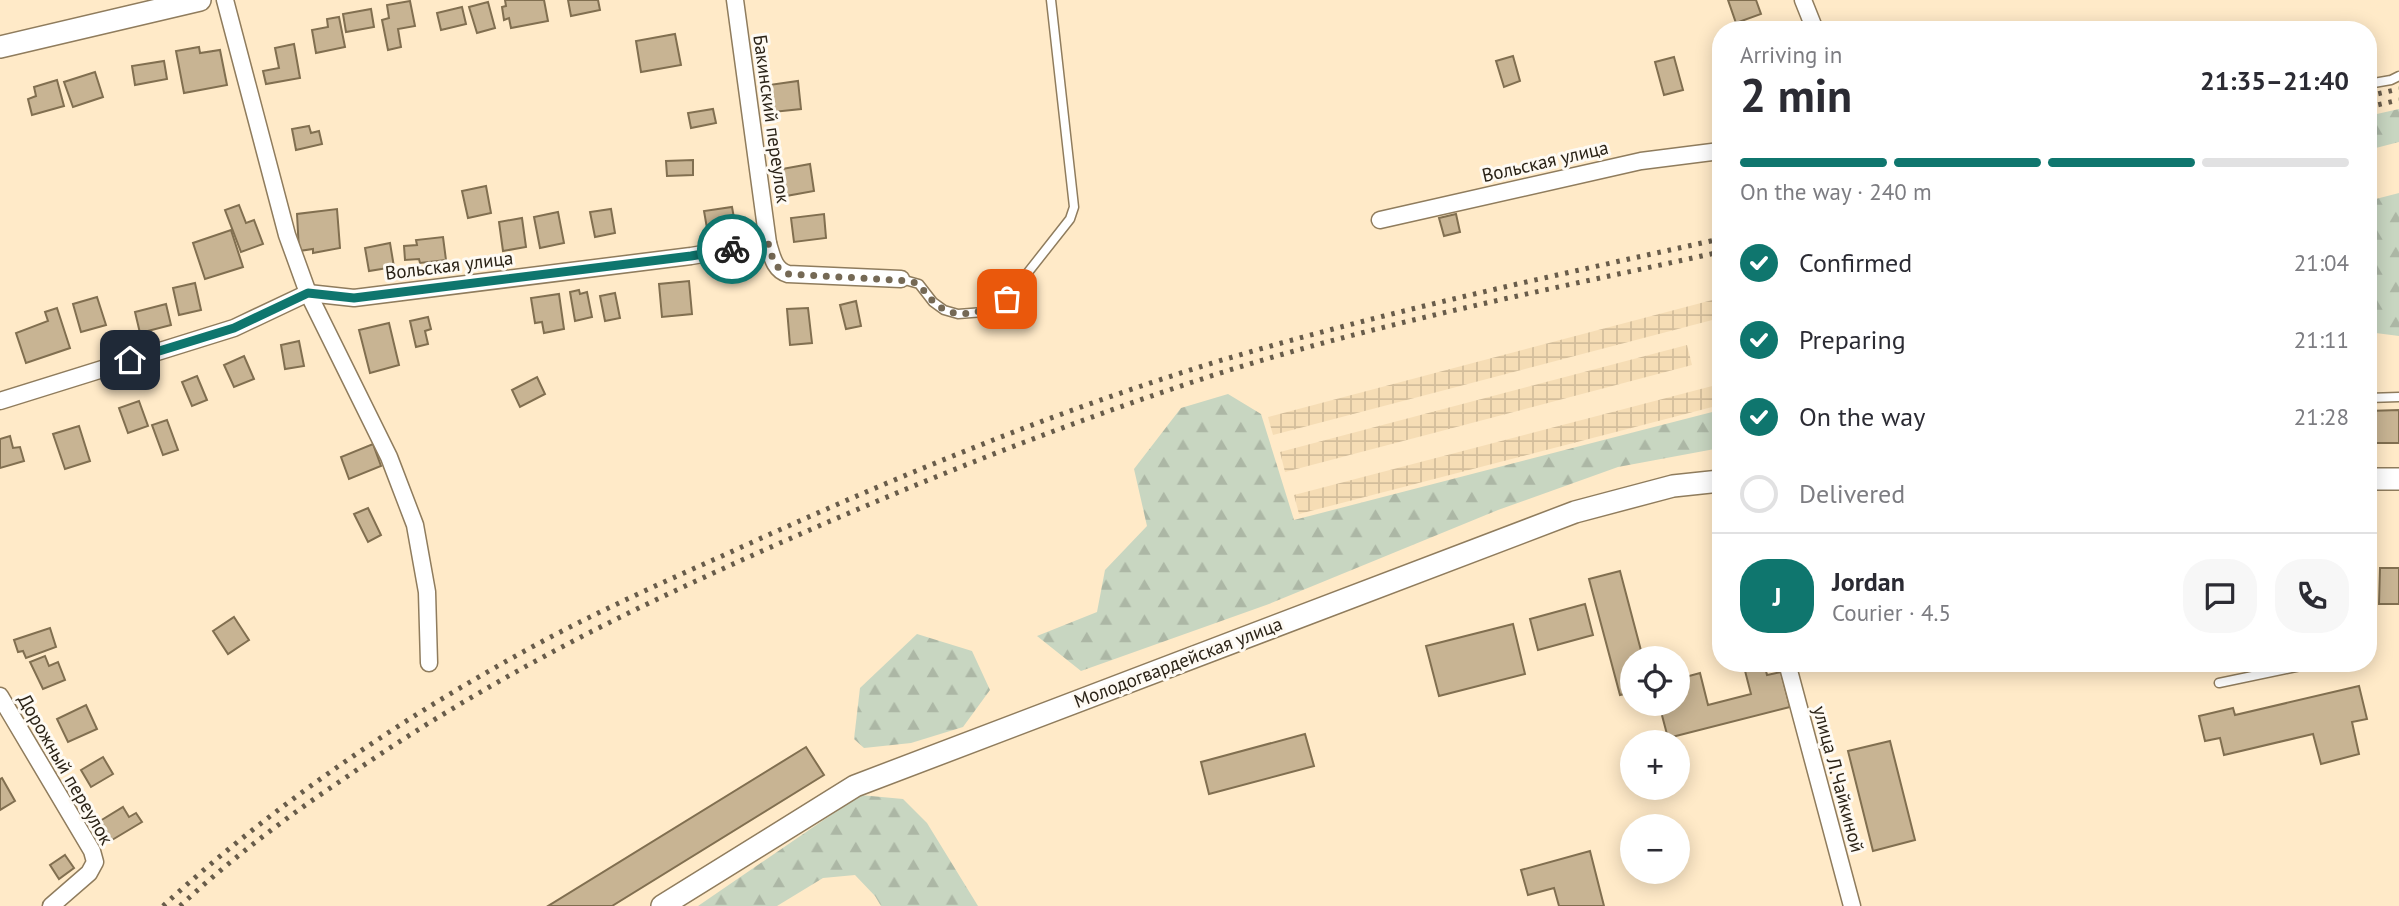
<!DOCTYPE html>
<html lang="en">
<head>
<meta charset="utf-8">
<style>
	:root { --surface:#fff; --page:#f7f7f7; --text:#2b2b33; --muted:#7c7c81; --line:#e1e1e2; --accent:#0f766e }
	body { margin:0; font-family:"PT Sans",sans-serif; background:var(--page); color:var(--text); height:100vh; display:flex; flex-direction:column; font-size:26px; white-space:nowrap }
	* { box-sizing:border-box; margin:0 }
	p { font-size:23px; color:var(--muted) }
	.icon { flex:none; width:38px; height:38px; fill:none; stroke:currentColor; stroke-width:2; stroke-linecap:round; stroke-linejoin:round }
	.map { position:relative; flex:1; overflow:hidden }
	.panel { position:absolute; left:1712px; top:21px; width:665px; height:651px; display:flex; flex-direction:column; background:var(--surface); border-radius:28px; box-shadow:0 4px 18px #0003 }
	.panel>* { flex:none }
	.buttons { position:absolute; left:1620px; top:646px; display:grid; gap:14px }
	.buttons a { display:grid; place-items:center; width:70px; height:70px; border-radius:50%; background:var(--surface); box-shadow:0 4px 18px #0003; font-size:35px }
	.pin { position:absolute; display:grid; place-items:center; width:60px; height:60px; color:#fff; margin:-30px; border-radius:14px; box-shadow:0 4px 10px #0006 }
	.courier { position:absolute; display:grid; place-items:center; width:70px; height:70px; margin:-35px; border:5px solid #0f766e; border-radius:50%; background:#fff; color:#222; box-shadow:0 2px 9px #0007 }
	.summary em { font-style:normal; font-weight:700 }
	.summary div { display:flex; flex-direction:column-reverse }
	.summary { display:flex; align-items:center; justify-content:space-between; height:119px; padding:0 28px }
	h1 { font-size:46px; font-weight:700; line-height:52px }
	.bar { display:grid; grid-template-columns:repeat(4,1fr); gap:10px 7px; align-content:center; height:84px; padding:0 28px }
	.bar i { height:9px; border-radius:5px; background:var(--line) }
	.bar .current { background:var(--accent) }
	.bar p { grid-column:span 4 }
	.line { display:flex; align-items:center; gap:18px; padding:0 28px; border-top:2px solid var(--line) }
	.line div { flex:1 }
	.round { display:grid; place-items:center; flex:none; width:74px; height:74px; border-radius:28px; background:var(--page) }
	ol { padding:0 28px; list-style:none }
	li { display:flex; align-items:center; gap:21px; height:77px }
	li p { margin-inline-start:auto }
	li .icon { padding:7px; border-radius:50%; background:var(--accent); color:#fff; stroke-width:4 }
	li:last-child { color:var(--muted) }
	li i { width:38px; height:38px; border:4px solid var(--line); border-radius:50% }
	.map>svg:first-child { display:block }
</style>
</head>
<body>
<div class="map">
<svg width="2399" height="906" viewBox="0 0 2399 906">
	<defs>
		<pattern id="industrial-grid" width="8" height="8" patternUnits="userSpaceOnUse" patternTransform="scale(1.75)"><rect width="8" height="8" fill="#f6ddb5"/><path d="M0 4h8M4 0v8" fill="none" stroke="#d3bd9b"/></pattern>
		<pattern id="forest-firs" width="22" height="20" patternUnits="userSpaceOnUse" patternTransform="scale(1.75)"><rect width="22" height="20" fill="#c8d6c1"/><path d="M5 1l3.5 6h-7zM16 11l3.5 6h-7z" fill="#acb7a5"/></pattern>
	</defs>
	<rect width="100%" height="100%" fill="#ffeac8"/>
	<g fill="url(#industrial-grid)">
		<path d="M1720,298V318L1273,435L1268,417Z"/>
		<path d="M1687,345L1692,365L1285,472L1280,452Z"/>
		<path d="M1720,384V405L1299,514L1294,495Z"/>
	</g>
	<g fill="url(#forest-firs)">
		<path d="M2399,109V142L2368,150V116Z"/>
		<path d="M2399,193V336L2368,332V201Z"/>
		<path d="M1228,394L1261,414L1294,520L1720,410V448L1618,467L1498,510L1269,604L1081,671L1037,636L1097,612L1105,570L1147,526L1134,469L1181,408Z"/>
		<path d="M917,634L972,651L990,690L963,727L911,743L864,748L854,739L860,688Z"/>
		<path d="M860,795L903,799L927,823L978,906H881L875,896L855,875L823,878L777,906H698Z"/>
	</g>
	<g fill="#c8b493" stroke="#816f50" stroke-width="2">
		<path d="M505,0H544L548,21L511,28L509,18L504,20L502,7L506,6Z"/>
		<path d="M568,0H598L600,10L571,16Z"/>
		<path d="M1728,0H1756L1761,14L1736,23Z"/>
		<path d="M410,1L415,26L398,29L401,47L388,50L382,20L389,18L387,5Z"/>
		<path d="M488,2L495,28L477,33L469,7Z"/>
		<path d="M462,7L466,24L441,30L437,13Z"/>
		<path d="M371,9L374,27L346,32L343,14Z"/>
		<path d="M339,17L345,47L316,53L312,30L328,27L327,19Z"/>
		<path d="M675,34L681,65L641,72L636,41Z"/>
		<path d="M294,44L300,78L266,84L263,71L279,68L275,48Z"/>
		<path d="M199,47L200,53L220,50L227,85L184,93L176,51Z"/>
		<path d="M1513,56L1520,81L1504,87L1496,61Z"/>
		<path d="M1674,57L1683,90L1664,95L1655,62Z"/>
		<path d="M164,61L167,79L135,85L132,66Z"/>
		<path d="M95,72L103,97L73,107L64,82Z"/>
		<path d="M57,80L64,106L32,115L28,99L36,96L34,87Z"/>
		<path d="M798,81L801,109L773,112L769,85Z"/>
		<path d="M713,109L716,123L691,128L688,113Z"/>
		<path d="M309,126L311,133L319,131L322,144L296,150L292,129Z"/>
		<path d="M693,160V175L667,176L666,161Z"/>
		<path d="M810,164L814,191L786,196L782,169Z"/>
		<path d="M486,186L491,213L468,218L462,191Z"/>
		<path d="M239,205L246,223L254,220L263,244L241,252L225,210Z"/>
		<path d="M732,207L736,229L708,234L704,211Z"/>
		<path d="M337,209L340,248L313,253V249L299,251L297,214Z"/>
		<path d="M611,209L615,233L595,237L590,212Z"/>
		<path d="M558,212L564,243L540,248L534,217Z"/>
		<path d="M824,214L826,238L794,242L791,218Z"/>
		<path d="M1456,214L1460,232L1444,236L1439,218Z"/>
		<path d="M522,218L526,247L503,251L499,222Z"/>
		<path d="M231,230L243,267L205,279L193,243Z"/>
		<path d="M443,237L446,260L420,263L419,259L405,260L404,246L417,245L416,240Z"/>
		<path d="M390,243L394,267L369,271L365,248Z"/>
		<path d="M689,281L692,314L662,317L659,284Z"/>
		<path d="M195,283L201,310L179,315L173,288Z"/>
		<path d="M579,290L580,294L587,292L592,317L575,321L570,292Z"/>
		<path d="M615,293L620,318L605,321L600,296Z"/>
		<path d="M559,294L564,329L544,333L542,322L535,323L531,298Z"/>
		<path d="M97,297L106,325L81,332L73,304Z"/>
		<path d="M856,301L861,326L846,329L840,305Z"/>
		<path d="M166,304L171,325L140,333L135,312Z"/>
		<path d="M57,308L70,348L26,363L16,333L48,321L45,312Z"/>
		<path d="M808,308L812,343L790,345L787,309Z"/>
		<path d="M428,317L431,329L425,331L428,344L416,347L410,321Z"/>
		<path d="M389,323L399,365L370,373L359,330Z"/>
		<path d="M299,341L304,366L285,369L281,345Z"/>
		<path d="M244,356L254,379L234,387L224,365Z"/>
		<path d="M197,376L207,400L192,406L182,382Z"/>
		<path d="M537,377L545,394L520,407L512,390Z"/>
		<path d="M139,401L148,426L128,433L119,408Z"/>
		<path d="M2399,410V443H2368V411Z"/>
		<path d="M167,420L178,450L163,455L152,425Z"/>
		<path d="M79,426L90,461L65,469L53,434Z"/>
		<path d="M10,436L13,448L20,447L24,461L0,468V439Z"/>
		<path d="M373,444L381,466L349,479L341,457Z"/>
		<path d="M368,508L381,535L368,542L354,514Z"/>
		<path d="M2380,568H2399V604H2379Z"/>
		<path d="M1620,571L1643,658H1633V692L1620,695L1589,579Z"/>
		<path d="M1585,604L1593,635L1538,650L1530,619Z"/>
		<path d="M234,617L249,640L228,654L213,631Z"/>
		<path d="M1513,624L1525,674L1439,696L1426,646Z"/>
		<path d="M50,628L56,647L26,658L23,651L18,652L14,640Z"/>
		<path d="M45,656L49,666L58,662L65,680L43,689L30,662Z"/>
		<path d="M1743,663H1764L1767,675L1781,672L1790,707L1668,738L1659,704H1678V679L1700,673L1708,705L1751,694Z"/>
		<path d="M2359,686L2367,719L2352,722L2359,754L2321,764L2313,734L2224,755L2220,738L2205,741L2199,716L2233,708L2235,715Z"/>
		<path d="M86,705L97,729L68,742L57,719Z"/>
		<path d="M1305,734L1314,766L1209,794L1201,762Z"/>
		<path d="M1890,741L1915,840L1873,851L1848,751Z"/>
		<path d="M806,747L824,775L612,906H548Z"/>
		<path d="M103,757L113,774L91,787L81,770Z"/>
		<path d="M2,778L15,801L0,810V779Z"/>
		<path d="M123,807L129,817L136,813L142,822L112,840L100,821Z"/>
		<path d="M1590,851L1604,906H1559L1554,888L1528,895L1521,870Z"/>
		<path d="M65,855L74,868L59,879L50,865Z"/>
	</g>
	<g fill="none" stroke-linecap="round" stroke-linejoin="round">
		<g stroke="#8f7c5d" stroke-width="11">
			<g id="lane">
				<path d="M2368,84L2391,80L2399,76"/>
				<path d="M901,279L919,284L933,302L944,310L958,314L984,312L1007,299L1070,219L1074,207L1051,0"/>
				<path d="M2368,398L2399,397"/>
				<path d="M2219,683L2315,663"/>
			</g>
		</g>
		<g stroke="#8f7c5d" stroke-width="19">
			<g id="street">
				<path d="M225,0L287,235L308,293L389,457L415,525L427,592L429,663"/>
				<path d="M735,0L768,243"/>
				<path d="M1803,0L1815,30"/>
				<path d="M1380,220L1641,161L1720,151"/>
				<path d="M0,401L234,328L308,293L354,298L691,256L768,243C772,256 774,270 788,274L901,279"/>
				<path d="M1787,663L1852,906"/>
				<path d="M0,696L92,851L95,862L89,873L51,906"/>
			</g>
		</g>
		<g stroke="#8f7c5d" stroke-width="24">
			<g id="secondary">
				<path d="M0,47L200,0"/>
				<path d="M2368,479H2399"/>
				<path d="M662,906L855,786L1575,512L1673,486L1720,481"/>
			</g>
		</g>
		<use href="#lane" stroke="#fff" stroke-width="8"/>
		<use href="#street" stroke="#fff" stroke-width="16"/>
		<use href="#secondary" stroke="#fff" stroke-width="21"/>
		<g stroke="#685c4a" stroke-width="5" stroke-dasharray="3.5 7" stroke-linecap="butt">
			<path d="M2368,96L2399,89"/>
			<path d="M2368,107L2399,100"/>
			<path d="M163,906C270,808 394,723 521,653C586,617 654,586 722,556C883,482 1049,413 1219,361C1383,312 1552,276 1720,239"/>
			<path d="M180,906C232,858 289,815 348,776C458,700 574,637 696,581C865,503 1039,432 1217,374C1381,322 1552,289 1720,252"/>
		</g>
	</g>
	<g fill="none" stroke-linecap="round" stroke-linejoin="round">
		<path stroke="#756955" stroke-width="7" stroke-dasharray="0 12.6" d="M732,249L768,243C772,256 774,269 788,274L911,281C923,286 926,295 935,303C956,323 986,311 1007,299"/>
		<path stroke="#0f766e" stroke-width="9" d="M130,360L234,328L308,293L354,298L691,256L732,249"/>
	</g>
	<g text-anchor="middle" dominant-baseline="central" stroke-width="6" stroke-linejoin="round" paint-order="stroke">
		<g font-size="19" fill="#2b2317" stroke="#fefaf3">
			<text transform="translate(772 119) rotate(82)">Бакинский переулок</text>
			<text transform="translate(1545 161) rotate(-13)">Вольская улица</text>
			<text transform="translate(449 265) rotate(-7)">Вольская улица</text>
			<text transform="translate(1178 662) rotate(-21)">Молодогвардейская улица</text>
			<text transform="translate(66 769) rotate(60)">Дорожный переулок</text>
			<text transform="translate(1839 779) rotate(75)">улица Л.Чайкиной</text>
		</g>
	</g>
</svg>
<div class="buttons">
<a><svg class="icon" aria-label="locate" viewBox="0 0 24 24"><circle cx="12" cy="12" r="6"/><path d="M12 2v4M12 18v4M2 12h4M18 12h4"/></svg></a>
<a>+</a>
<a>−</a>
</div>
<div class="pin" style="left:1007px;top:299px;background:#ea580c"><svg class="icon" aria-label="bag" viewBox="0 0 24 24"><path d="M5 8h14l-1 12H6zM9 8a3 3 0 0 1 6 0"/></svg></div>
<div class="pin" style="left:130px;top:360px;background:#1f2937"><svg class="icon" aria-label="home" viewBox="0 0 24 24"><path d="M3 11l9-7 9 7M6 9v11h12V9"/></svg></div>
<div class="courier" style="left:732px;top:249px"><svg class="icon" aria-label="bike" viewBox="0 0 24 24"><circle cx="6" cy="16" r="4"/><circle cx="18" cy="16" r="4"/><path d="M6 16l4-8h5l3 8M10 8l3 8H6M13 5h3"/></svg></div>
<section class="panel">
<div class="summary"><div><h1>2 min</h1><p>Arriving in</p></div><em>21:35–21:40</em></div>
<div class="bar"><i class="current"></i><i class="current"></i><i class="current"></i><i></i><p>On the way · 240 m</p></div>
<ol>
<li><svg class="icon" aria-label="check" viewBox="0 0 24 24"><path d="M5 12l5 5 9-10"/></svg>Confirmed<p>21:04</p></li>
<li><svg class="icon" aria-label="check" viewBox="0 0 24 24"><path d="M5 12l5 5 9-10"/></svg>Preparing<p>21:11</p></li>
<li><svg class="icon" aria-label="check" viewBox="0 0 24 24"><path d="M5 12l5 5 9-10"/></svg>On the way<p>21:28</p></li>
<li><i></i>Delivered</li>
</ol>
<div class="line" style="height:126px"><b class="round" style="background:var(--accent);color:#fff">J</b><div><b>Jordan</b><p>Courier · 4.5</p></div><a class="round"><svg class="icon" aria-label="chat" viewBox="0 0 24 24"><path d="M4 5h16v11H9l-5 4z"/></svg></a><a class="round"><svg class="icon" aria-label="phone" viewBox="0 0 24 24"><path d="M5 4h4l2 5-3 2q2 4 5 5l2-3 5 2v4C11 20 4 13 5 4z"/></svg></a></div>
</section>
</div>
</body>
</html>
